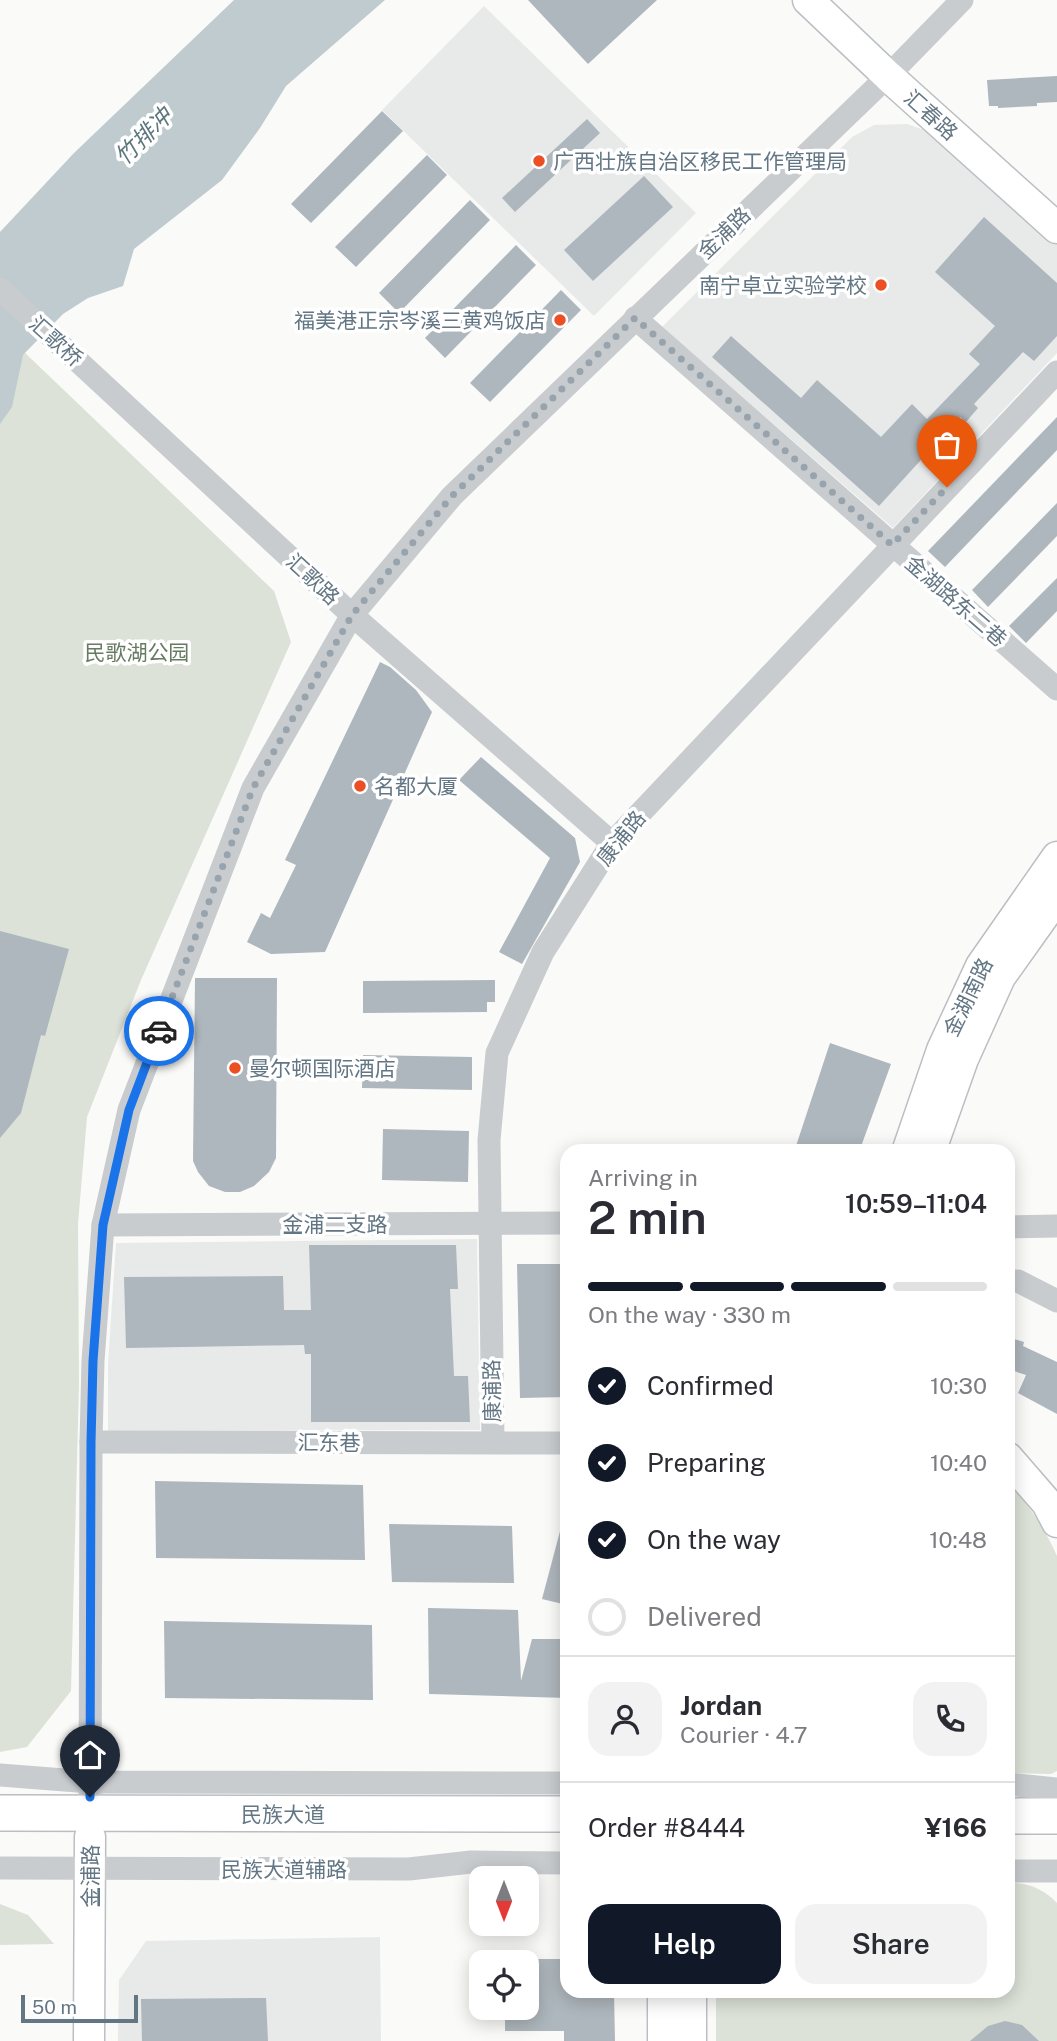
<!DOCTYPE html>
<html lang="en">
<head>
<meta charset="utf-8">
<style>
	:root { --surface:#fff; --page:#f2f2f3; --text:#2b2b33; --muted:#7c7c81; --line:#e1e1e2; --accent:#111827 }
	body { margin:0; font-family:"Public Sans","Noto Sans SC",sans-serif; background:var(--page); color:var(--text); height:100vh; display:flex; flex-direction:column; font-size:26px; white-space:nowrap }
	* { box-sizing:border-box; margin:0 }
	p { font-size:23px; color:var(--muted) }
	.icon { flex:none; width:38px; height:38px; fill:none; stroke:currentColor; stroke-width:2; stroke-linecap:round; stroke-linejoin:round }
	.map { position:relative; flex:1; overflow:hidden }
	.drawer { position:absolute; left:560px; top:1144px; width:455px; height:854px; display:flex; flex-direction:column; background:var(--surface); border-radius:21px; box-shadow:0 4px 18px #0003 }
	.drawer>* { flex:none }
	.needle { width:46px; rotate:180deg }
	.buttons { position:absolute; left:469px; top:1866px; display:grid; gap:14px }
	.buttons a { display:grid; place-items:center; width:70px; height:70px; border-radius:14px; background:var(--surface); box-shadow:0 4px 18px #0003; font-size:35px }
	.scale { position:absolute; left:21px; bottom:18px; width:117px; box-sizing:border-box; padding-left:7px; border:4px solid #637684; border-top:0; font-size:19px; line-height:24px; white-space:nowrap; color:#637684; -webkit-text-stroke:5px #fff; paint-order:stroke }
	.pin { position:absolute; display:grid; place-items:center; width:60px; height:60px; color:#fff; margin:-72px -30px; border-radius:50% 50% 50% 0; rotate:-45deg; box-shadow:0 0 7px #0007 }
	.pin .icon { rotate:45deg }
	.courier { position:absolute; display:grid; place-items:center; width:70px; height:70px; margin:-35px; border:5px solid #1a73e8; border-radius:50%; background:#fff; color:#222; box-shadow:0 2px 9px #0007 }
	.overview em { font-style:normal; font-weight:600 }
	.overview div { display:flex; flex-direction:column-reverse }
	.overview { display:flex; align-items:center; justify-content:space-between; height:119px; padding:0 28px }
	h1 { font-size:46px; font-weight:600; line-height:52px }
	.bar { display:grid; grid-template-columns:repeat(4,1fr); gap:10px 7px; align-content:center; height:84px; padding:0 28px }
	.bar i { height:9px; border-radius:5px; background:var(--line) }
	.bar .current { background:var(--accent) }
	.bar p { grid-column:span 4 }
	.line { display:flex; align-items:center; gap:18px; padding:0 28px; border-top:2px solid var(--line) }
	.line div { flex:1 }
	.round { display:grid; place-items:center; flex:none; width:74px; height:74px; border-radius:21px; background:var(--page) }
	ol { padding:0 28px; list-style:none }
	li { display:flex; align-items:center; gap:21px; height:77px }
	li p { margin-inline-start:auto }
	li .icon { padding:7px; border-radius:50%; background:var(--accent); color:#fff; stroke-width:4 }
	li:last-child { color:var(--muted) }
	li i { width:38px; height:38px; border:4px solid var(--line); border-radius:50% }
	.button { display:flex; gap:14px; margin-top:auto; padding:14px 28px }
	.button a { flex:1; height:80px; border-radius:21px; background:var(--accent); color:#fff; font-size:28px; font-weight:600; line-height:80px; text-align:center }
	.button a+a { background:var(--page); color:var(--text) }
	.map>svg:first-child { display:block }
</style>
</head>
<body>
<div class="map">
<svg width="1057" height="2041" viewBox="0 0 1057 2041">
	<rect width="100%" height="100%" fill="#fafaf8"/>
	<g fill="#e8e9e9">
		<path d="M484,6L696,213L594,316L382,110Z"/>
		<path d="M907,124L936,134L1057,243V353L893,528L662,327L852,137L874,125Z"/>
		<path d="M477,1239L480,1430L108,1431V1364L116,1243Z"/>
		<path d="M380,1937L381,2041H118L119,1980L146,1941Z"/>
	</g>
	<g fill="#dce2d8">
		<path d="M0,329L274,591L291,642L141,980L87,1117L78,1224L79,1384L71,1691L27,1747L0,1752Z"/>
		<path d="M1008,1483C1030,1506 1044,1527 1057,1556V1771L1051,1774L1008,1773Z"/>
		<path d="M1008,1883C1027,1882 1044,1889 1057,1903V2041H716V1992H1008Z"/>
		<path d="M0,1904L28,1915L54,1944L0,1945Z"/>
	</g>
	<path fill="#bfcbcf" d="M234,0H385L286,86L260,128L222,180L134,249L123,286L88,298L63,314L23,355L12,407L0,424V232L74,153Z"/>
	<g fill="#aeb7bd">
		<path d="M528,0H657L588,64Z"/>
		<path d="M1057,76V102L1037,103V106L998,108V106H989L987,80Z"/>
		<path d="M382,111L403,131L311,223L291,204Z"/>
		<path d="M587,119L600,133L515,212L502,198Z"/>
		<path d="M427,155L447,175L356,267L335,247Z"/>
		<path d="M644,176L673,207L593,281L564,250Z"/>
		<path d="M470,200L490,220L399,313L379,293Z"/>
		<path d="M984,217L1057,283V336L1034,361L1023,352L974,404L978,408L966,422L960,417L879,506L712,357L731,336L801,398L817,380L881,437L912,404L927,419L980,364L969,354L995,326L935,272Z"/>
		<path d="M516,245L536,265L445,358L425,338Z"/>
		<path d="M561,290L581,310L490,402L470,383Z"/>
		<path d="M1057,417V450L945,567L928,551Z"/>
		<path d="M1057,503V536L988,607L972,590Z"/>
		<path d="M1057,578V611L1026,643L1009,626Z"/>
		<path d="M380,662L390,667L416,690L432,712L325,952L271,954L247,942L261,913L270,918L296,865L285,860Z"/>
		<path d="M481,757L575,838L580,862L522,964L499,952L550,858L459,780Z"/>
		<path d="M0,931L69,949L45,1036L41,1035L21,1113L0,1138Z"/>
		<path d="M195,978H277L276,1158L269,1172L254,1186L240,1192H225L209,1186L198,1172L193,1161Z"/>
		<path d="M495,980V1002H487V1012L363,1013V981Z"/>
		<path d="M830,1043L891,1064L859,1152H794Z"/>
		<path d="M363,1055L472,1057V1090L362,1088Z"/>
		<path d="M383,1129L469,1131L468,1182L382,1180Z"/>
		<path d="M309,1245H456L458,1289H450L454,1376H468L470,1422H311V1354H305L304,1345L126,1348L124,1277L283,1276L284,1310H311Z"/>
		<path d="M517,1264H567V1397L520,1398Z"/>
		<path d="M1008,1337L1024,1342L1023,1346L1057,1362V1414L1018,1393L1026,1375L1008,1369Z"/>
		<path d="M155,1481L363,1485L365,1560L156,1558Z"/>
		<path d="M563,1520H567V1605L542,1599Z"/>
		<path d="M389,1524L512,1526L514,1583L392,1582Z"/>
		<path d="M428,1608L518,1610L521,1681L532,1639H567V1698L429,1694Z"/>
		<path d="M164,1621L372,1625L373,1700L165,1698Z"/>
		<path d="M527,1959H567V1992H614L615,2041H564V2031H505V2007H527Z"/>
		<path d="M266,1998L268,2041H142L141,1999Z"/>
		<path d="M1005,2021L1022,2025L1039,2041H970L988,2026Z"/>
	</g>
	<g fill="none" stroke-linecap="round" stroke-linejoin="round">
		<g stroke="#bbbfc3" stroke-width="33">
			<g id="major">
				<path d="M808,0L888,76L1057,228"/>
				<path d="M907,1152L942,1050L981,966L1057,857"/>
				<path d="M930,1152L963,1059L1000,977L1057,897"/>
				<path d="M1008,1458L1047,1503L1057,1522"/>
				<path d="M663,1992V2041"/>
				<path d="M691,1992V2041"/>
				<path d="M89,2041L90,1837"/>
			</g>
		</g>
		<g stroke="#babec1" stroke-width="38">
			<g id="highway">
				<path d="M0,1813L567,1814"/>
				<path d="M1008,1816H1057"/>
			</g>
		</g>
		<g stroke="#c8cccf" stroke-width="23">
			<path d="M0,289L352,615L612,843"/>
			<path d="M635,318L1057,689"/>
			<path d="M103,1225L567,1223"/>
			<path d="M1008,1227L1057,1226"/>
			<path d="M1008,1281H1018L1057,1301"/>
			<path d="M91,1442L567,1443"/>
			<path d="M493,1442L489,1140L497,1053L543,952L612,843L1057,372"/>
			<path d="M0,1775L90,1782L567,1783"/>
			<path d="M1008,1784L1057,1789"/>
			<path d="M90,1827L91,1442L93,1361L103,1225L129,1110L253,788L352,615L452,496L888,76L962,0"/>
			<path d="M0,1868L409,1869L471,1862L567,1863"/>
			<path d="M1008,1871H1057"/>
		</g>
		<use href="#major" stroke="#fff" stroke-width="30"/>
		<use href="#highway" stroke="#fff" stroke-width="35"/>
	</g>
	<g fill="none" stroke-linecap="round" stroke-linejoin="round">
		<path stroke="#98a4ad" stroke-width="7" stroke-dasharray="0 12.6" d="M159,1031L253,788L352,615L452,496L635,318L892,545L947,487"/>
		<path stroke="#1a73e8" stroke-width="9" d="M90,1797L91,1442L93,1361L103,1225L129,1110L159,1031"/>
	</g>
	<g fill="#ed4f25" stroke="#fff" stroke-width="2.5">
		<circle cx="539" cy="161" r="7"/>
		<circle cx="881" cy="285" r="7"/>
		<circle cx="560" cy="320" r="7"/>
		<circle cx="360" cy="786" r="7"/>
		<circle cx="235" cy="1068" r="7"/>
	</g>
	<g text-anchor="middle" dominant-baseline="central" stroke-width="7" stroke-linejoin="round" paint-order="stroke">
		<g font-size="21" fill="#637684" stroke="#fff">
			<text transform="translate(931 115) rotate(42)">汇春路</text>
			<text transform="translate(724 233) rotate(-44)">金浦路</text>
			<text transform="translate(56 341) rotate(42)">汇歌桥</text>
			<text transform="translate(313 579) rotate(43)">汇歌路</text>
			<text transform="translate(956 601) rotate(41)">金湖路东二巷</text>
			<text transform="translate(621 838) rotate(-51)">康浦路</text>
			<text transform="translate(968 997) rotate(-64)">金湖南路</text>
			<text x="335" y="1224">金浦二支路</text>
			<text transform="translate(492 1391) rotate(-91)">康浦路</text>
			<text x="329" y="1442">汇东巷</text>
			<text x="283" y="1814">民族大道</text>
			<text x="284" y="1869">民族大道辅路</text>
			<text transform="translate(90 1876) rotate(-90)">金浦路</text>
		</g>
		<g font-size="21" fill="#637684" stroke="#fff" text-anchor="start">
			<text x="553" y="161">广西壮族自治区移民工作管理局</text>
			<text x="867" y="285" text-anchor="end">南宁卓立实验学校</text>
			<text x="546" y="320" text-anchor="end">福美港正宗岑溪三黄鸡饭店</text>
			<text x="374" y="786">名都大厦</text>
			<text x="249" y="1068">曼尔顿国际酒店</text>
		</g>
		<g font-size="21" fill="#677b63" stroke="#fff">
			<text x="137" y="652">民歌湖公园</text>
		</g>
		<g font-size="23" font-style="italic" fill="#5e767e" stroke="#fff">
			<text transform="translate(143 136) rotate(-45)">竹排冲</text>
		</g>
	</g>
</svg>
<div class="buttons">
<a><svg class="needle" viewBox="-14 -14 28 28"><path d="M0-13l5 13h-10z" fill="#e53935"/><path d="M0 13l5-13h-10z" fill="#7c7c81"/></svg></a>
<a><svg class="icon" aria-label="locate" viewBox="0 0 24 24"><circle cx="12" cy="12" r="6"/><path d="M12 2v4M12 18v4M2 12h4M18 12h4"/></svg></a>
</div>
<div class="scale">50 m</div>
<div class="pin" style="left:947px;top:487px;background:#ea580c"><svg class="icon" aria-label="bag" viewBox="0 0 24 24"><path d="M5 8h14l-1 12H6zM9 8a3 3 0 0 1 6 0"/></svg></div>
<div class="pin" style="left:90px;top:1797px;background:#1f2937"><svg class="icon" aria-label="home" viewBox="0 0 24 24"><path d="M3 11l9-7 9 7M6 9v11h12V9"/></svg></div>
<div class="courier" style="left:159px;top:1031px"><svg class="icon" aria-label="car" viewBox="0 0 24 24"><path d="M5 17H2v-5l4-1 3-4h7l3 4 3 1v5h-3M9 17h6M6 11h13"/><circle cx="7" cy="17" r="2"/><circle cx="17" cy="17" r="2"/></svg></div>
<section class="drawer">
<div class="overview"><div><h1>2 min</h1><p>Arriving in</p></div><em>10:59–11:04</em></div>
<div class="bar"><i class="current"></i><i class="current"></i><i class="current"></i><i></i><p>On the way · 330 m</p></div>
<ol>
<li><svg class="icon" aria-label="check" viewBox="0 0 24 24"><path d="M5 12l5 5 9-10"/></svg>Confirmed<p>10:30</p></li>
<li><svg class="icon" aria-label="check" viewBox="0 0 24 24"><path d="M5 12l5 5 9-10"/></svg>Preparing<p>10:40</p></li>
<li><svg class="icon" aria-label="check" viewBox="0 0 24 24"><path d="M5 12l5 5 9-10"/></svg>On the way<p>10:48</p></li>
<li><i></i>Delivered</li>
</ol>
<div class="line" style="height:126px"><a class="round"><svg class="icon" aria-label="person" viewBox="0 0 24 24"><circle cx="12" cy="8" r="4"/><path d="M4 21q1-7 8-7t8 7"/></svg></a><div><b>Jordan</b><p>Courier · 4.7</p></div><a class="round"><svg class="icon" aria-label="phone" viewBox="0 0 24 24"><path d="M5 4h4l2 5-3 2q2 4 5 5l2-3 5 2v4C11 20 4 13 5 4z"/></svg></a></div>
<div class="line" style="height:91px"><div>Order #8444</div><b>¥166</b></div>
<div class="button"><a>Help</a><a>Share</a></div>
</section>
</div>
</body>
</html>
